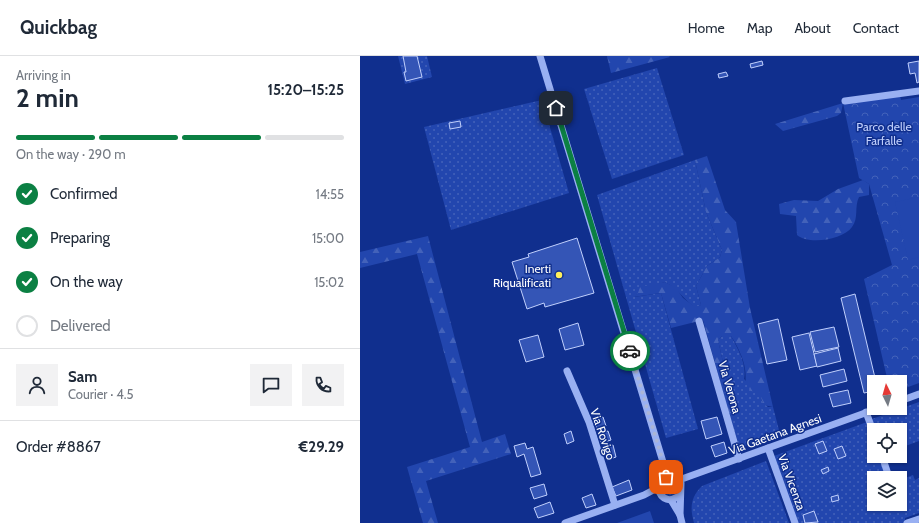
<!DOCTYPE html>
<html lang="en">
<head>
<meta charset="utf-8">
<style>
	:root { --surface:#fff; --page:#f2f2f3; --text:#1f2937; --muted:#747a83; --line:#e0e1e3; --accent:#0b8043 }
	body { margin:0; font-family:Cabin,sans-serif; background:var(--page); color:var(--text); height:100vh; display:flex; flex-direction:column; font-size:15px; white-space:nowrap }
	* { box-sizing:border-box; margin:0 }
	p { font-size:13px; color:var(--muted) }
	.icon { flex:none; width:22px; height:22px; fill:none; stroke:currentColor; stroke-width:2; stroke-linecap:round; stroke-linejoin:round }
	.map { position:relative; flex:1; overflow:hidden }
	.details { display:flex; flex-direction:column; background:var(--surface); width:360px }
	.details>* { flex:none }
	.needle { width:26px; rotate:355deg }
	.fabs { position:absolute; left:507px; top:319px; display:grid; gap:8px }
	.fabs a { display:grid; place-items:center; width:40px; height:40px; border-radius:0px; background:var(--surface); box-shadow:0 1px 3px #0004; font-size:20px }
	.pin { position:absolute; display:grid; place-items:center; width:34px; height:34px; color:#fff; margin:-17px; border-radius:8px; box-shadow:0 2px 6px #0006 }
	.courier { position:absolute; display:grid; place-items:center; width:40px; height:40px; margin:-20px; border:3px solid #0b8043; border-radius:50%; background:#fff; color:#222; box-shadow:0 1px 5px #0007 }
	.head em { font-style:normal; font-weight:700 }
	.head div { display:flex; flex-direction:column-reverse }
	.head { display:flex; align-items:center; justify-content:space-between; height:68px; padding:0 16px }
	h1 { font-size:26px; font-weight:700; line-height:30px }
	.bar { display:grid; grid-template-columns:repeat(4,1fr); gap:6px 4px; align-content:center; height:48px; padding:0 16px }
	.bar i { height:5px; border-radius:3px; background:var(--line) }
	.bar .on { background:var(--accent) }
	.bar p { grid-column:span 4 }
	.line { display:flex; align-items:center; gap:10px; padding:0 16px; border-top:1px solid var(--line) }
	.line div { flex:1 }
	.round { display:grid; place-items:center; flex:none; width:42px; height:42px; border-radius:0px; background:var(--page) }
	ol { padding:0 16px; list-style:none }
	li { display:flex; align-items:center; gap:12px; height:44px }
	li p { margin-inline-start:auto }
	li .icon { padding:4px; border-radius:50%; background:var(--accent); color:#fff; stroke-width:4 }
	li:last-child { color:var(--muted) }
	li i { width:22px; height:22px; border:2px solid var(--line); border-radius:50% }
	header { display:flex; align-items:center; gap:24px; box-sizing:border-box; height:56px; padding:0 20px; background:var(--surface); border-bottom:1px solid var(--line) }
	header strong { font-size:19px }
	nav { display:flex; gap:22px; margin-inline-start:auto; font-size:14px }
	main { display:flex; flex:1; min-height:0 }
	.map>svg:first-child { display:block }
</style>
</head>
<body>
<header>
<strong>Quickbag</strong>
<nav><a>Home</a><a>Map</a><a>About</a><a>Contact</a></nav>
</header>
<main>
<section class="details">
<div class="head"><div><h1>2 min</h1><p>Arriving in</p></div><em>15:20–15:25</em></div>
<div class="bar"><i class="on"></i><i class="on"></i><i class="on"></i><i></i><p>On the way · 290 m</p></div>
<ol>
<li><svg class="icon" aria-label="check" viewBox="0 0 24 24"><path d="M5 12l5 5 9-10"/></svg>Confirmed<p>14:55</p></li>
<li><svg class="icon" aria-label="check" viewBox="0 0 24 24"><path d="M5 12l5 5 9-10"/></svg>Preparing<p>15:00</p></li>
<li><svg class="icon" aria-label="check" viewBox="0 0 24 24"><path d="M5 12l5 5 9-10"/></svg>On the way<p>15:02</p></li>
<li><i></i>Delivered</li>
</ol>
<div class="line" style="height:72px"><a class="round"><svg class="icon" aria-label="person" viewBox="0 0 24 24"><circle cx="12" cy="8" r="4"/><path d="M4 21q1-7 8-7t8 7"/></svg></a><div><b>Sam</b><p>Courier · 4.5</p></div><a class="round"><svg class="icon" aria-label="chat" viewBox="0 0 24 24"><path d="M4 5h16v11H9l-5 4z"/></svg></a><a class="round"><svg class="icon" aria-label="phone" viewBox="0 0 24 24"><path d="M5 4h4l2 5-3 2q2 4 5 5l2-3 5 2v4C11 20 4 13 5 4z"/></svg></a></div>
<div class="line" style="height:52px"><div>Order #8867</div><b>€29.29</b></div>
</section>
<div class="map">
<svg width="559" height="467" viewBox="0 0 559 467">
	<defs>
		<pattern id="grass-dots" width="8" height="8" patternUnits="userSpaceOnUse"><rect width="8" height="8" fill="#2246ae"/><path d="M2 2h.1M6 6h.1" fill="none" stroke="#4362ba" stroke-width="1.8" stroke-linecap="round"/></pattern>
		<pattern id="forest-firs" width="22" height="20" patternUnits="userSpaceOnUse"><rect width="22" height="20" fill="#2246ae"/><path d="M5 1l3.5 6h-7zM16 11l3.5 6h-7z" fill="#4362ba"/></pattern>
		<pattern id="park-crowns" width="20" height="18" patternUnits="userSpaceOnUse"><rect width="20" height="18" fill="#2246ae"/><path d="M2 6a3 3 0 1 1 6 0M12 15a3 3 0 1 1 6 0" fill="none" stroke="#4362ba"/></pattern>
	</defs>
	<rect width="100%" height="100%" fill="#102f8e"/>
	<g fill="url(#grass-dots)">
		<path d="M38,0H67L72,21L45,28Z"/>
		<path d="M297,12L324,99L252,123L224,33Z"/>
		<path d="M182,44L209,137L91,174L64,71Z"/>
		<path d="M335,104L346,156L362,194L360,201L347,210L336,230L341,249L335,252C323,242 318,233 305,226C294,229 282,233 274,241L301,237L338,373L306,382L237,139Z"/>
		<path d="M367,279L371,280C378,293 387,308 384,323L401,339L402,345L408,351H413L420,378L380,392L371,365L373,351L358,284L362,280Z"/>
		<path d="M559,346V385L540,392V374H515L512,363Z"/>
		<path d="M507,366L514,386V400H519L527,422H514V448H540V424L553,419L555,424L559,422V457L545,462V467H438L414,400Z"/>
		<path d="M406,405L429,467H334C330,452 330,442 342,430Z"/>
		<circle cx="311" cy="433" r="8"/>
	</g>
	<g fill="url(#forest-firs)">
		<path d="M247,0H309L310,1L251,17Z"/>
		<path d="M483,47L481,57L477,60L423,75L415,68Z"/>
		<path d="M347,100L365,154L376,166L390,252L413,351L404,349C400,341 401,336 391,335C383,324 387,324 385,313C384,303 377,289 371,280H362L358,284L373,351V359L371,365L343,264L311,272L301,237L273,241L278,237L280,231L305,226L316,232L323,242L335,251L341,249L336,230L347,210L360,201L362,194L346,156L335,104Z"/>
		<path d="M503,124L509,128V139L499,141C494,151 499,162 492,171C483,184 448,189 437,179L436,160L420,158L419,148L434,144L458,145L478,133Z"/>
		<path d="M68,180L122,386L145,378L151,398L66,425L78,467H63L47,411L110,391L57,198L0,212V196Z"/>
	</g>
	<path fill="url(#park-crowns)" d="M540,39L541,44L559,41V327L540,334V326H528L504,223L532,209L509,128L499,122L483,47Z"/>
	<g fill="#2246ae">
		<path d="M559,141V201L548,204L535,146Z"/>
		<path d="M290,455L294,467H257Z"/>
	</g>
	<g fill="#3455b6" stroke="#c1d0fd">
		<path d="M43,0H57L62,21L46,25L44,16H46Z"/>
		<path d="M402,5L403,9L391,12L390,8Z"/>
		<path d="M559,5V26L557,27L555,17L550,18L548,7Z"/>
		<path d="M366,16L368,20L359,22L358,18Z"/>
		<path d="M100,65L101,71L90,73L89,67Z"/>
		<path d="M217,182L234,237L185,251L184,247L167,253L152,206L169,201L168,198Z"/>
		<path d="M495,238L516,326H514V335L504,337L481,242Z"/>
		<path d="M418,263L427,304L407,308L398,268Z"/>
		<path d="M218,267L224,289L205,294L199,273Z"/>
		<path d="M474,271L479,291L455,296L450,276Z"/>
		<path d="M449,277L457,310L440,314L432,281Z"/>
		<path d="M178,279L184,301L166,306L159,284Z"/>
		<path d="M478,292L481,305L457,311L454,298Z"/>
		<path d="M484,313L487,325L463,331L460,319Z"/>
		<path d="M488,334L491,347L473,351L469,338Z"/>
		<path d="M243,361L246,370L237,372L234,364Z"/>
		<path d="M357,361L362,378L346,383L341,365Z"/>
		<path d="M211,375L214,385L207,388L204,378Z"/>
		<path d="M248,375L251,384L241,387L239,378Z"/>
		<path d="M463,385L467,395L459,398L455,388Z"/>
		<path d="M364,386L367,397L355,401L351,390Z"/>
		<path d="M165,387L167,393L173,391L181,418L171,421L164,398L157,401L154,390Z"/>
		<path d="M253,389L256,401L247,404L243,392Z"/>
		<path d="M482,390L486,400L478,403L474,393Z"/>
		<path d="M468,411L469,415L463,418L461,414Z"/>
		<path d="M269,424L272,434L256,440L252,431Z"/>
		<path d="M184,428L187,439L174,443L170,432Z"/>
		<path d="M232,438L236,449L226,452L222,442Z"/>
		<path d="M478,439L479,444L472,446L471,441Z"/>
		<path d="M190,446L194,457L178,462L174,452Z"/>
		<path d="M454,455L458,466L445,467L443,459Z"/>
	</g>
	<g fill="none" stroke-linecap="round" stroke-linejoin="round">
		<g stroke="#99b0f2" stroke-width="7">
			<path d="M180,0L303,406L306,421"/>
			<path d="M485,45L559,35"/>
			<path d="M339,265L379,403"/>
			<path d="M207,315L229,366L255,449"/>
			<path d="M540,345L559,338"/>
			<path d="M506,356L514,378"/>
			<path d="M408,392L435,467"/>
			<path d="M522,400L528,418"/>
			<path d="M319,424L519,352"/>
			<path d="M320,440L311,444C286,441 306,406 321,427L320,459"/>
			<path d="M311,444L320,459L322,467"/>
			<path d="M205,467L284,439L299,431"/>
			<path d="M547,467L559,463"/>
		</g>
	</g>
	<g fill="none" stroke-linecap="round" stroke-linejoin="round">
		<path stroke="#abb6d7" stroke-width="4" stroke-dasharray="0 7.2" d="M270,295L303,406L312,420L306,421"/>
		<path stroke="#0b8043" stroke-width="5" d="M196,52L270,295"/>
	</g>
	<circle fill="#ffef5b" stroke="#102f8e" stroke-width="1.5" cx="199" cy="219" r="4"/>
	<g text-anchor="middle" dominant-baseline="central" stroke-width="3" stroke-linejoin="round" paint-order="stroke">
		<g font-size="12" fill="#c1d0fd" stroke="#102f8e">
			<text x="524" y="70">Parco delle<tspan x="524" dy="14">Farfalle</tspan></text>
		</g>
		<g font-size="12" fill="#fff" stroke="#102f8e" text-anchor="end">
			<text x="191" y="212">Inerti<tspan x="191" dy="14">Riqualificati</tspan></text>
		</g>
		<g font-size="12" fill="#fff" stroke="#102f8e">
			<text transform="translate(370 331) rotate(74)">Via Verona</text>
			<text transform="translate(243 378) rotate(71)">Via Rovigo</text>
			<text transform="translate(415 378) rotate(-20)">Via Gaetana Agnesi</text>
			<text transform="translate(432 426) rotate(70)">Via Vicenza</text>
		</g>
	</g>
</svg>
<div class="fabs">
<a><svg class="needle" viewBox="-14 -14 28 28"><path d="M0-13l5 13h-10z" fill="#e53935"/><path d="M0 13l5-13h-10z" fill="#747a83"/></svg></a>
<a><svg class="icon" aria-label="locate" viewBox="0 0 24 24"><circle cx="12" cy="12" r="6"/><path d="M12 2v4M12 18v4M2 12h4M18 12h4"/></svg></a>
<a><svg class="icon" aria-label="layers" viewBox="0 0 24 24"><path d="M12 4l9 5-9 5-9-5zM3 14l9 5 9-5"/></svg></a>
</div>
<div class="pin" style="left:306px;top:421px;background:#ea580c"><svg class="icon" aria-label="bag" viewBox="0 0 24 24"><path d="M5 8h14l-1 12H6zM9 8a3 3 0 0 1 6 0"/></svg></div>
<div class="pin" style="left:196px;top:52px;background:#1f2937"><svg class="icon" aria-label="home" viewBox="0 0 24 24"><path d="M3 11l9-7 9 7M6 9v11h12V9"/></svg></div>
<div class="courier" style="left:270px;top:295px"><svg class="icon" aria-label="car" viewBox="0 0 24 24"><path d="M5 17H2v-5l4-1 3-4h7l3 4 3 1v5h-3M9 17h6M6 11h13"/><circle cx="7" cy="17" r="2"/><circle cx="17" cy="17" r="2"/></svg></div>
</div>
</main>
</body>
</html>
